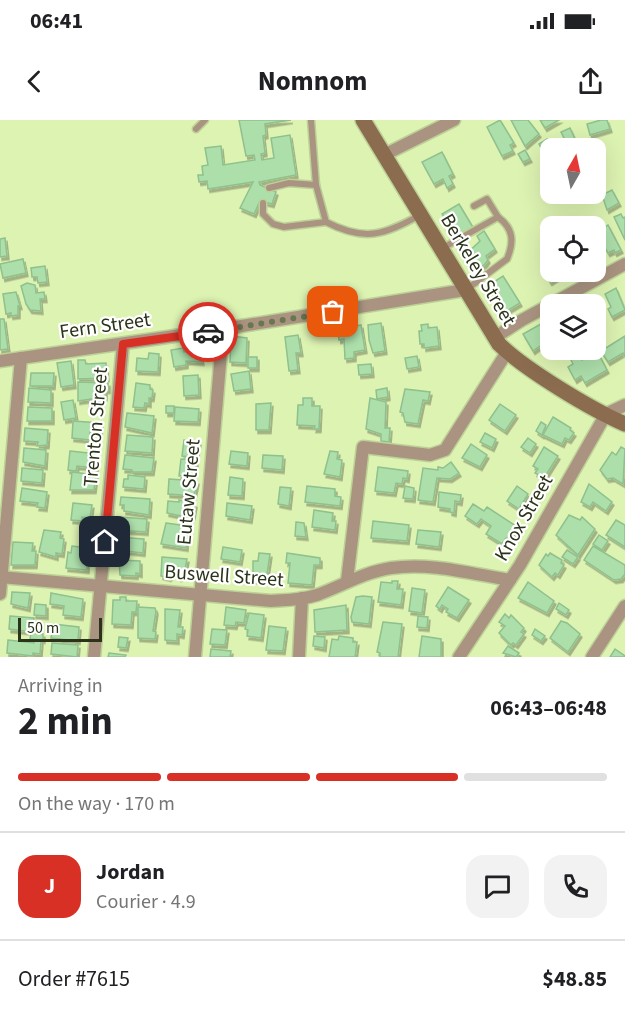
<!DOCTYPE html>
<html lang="en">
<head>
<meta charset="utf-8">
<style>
	:root { --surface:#fff; --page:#f2f2f2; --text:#202124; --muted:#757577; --line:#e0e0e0; --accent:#d93025 }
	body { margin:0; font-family:"Source Sans 3",sans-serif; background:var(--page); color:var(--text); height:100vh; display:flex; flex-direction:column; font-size:22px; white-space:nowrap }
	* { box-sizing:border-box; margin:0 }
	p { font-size:20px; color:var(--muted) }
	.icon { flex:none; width:33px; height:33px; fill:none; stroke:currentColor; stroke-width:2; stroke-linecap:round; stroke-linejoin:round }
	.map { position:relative; height:537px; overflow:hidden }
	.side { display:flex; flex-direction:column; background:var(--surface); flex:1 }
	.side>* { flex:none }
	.needle { width:39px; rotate:9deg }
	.fabs { position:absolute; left:540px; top:18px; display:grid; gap:12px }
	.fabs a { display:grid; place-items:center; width:66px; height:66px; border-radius:12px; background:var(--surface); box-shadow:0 6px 24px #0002; font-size:30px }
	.scale { position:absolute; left:18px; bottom:15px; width:84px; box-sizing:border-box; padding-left:6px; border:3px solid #2b341a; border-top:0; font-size:16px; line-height:21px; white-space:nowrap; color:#2b341a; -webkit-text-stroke:4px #fff; paint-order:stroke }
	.pin { position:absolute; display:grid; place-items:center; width:51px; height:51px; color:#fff; margin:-26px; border-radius:12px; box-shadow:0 3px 9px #0006 }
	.courier { position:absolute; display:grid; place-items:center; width:60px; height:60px; margin:-30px; border:4px solid #d93025; border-radius:50%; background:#fff; color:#222; box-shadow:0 2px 8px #0007 }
	.summary em { font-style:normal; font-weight:700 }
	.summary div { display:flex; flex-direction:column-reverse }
	.summary { display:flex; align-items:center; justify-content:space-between; height:102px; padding:0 18px }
	h1 { font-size:39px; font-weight:700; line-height:45px }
	.bar { display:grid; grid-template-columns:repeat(4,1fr); gap:9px 6px; align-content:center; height:72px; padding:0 18px }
	.bar i { height:8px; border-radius:4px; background:var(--line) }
	.bar .on { background:var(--accent) }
	.bar p { grid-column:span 4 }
	.line { display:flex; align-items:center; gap:15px; padding:0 18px; border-top:2px solid var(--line) }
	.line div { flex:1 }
	.round { display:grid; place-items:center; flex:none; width:63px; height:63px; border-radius:18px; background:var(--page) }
	.status { display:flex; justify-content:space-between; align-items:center; height:42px; padding:0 30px; background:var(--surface); direction:ltr }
	.status svg { height:16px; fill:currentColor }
	header { display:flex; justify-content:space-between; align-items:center; height:78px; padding:0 18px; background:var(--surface); font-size:27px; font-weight:700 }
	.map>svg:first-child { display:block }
</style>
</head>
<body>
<div class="status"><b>06:41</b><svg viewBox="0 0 49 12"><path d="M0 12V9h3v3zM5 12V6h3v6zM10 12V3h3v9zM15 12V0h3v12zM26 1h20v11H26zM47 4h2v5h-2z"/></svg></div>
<header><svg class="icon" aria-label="back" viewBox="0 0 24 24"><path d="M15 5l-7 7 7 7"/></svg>Nomnom<svg class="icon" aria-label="share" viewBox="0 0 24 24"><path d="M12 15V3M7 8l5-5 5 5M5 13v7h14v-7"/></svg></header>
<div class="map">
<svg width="625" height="537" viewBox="0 0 625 537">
	<defs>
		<filter id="shadow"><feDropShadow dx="2" dy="3.5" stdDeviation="0" flood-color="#0004"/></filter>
	</defs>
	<rect width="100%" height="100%" fill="#ddf3b2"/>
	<g fill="#addfab" stroke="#8fc08d" stroke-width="1.5" filter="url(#shadow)">
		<path d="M239,0H291L265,4L266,15L263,16L265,33L261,34L262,40L274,38L271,18L290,15L296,55L259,62L260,65L276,72L272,84L260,81L254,94L240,88L253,62L208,69L207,61L199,62L198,55H203L202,46L208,45L205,28L221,26L223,45L255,40L254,35L246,36Z"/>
		<path d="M500,0L514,23L510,25L513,31L502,36L487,7Z"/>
		<path d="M511,0H528L539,14L525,26Z"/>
		<path d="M540,0H559L545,8Z"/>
		<path d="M601,0H607L610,9L590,15L587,4Z"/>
		<path d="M570,8L575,19L567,24L561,12Z"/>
		<path d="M547,19L553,28L544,33L539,24Z"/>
		<path d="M525,30L530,39L523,42L518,34Z"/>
		<path d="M442,32L453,54L449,56L453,64L447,68L443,59L434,64L422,42Z"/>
		<path d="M612,70L619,83L607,90L602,75Z"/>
		<path d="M459,84L474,109L457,118L442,94Z"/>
		<path d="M621,94L623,98L625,97V120L614,97Z"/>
		<path d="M608,105L621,130L615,133L614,130L608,133L604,126L602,127L596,120V112Z"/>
		<path d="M484,111L495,129L486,136L488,140L485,144L476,151L465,135L480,121L477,116Z"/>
		<path d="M5,118L7,136L0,137V119Z"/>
		<path d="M596,130L603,144L596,148Z"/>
		<path d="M23,139L26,153L3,158L0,144Z"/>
		<path d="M550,145V152H566L550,162L542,150Z"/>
		<path d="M45,146L47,162L38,163L37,157H32L31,148Z"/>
		<path d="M503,156L520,183L505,192L502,191L486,167Z"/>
		<path d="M27,163L35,165L36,173L44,172L45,179H40L41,191L30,190L26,184L21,166Z"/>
		<path d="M616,168L625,190L612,197L608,189L611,187L605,174Z"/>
		<path d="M16,172L20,186H18V195L11,196V193L6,194L3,174Z"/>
		<path d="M0,199H4L8,229L0,230Z"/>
		<path d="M548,200L550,219L533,231L523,214Z"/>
		<path d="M357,202V206L361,205L365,230L354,232V238L345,239L344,219L339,220L338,211L348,206L347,203Z"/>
		<path d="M381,203L385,231L373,233L369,220L368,205Z"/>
		<path d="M428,204V208L437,207L439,226L424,228V224H420L419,211H422L421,205Z"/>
		<path d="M298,215L301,233H296L298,250L289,251L285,217Z"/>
		<path d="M231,216L247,218L246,243L230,242Z"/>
		<path d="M625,216V237L623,233L608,242L601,231Z"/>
		<path d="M183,228L184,232L200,229L202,242L186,241V245L174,247L171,230Z"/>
		<path d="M597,231L607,250L585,263L581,256L575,260L568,247L573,244L571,240L579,235L582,240Z"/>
		<path d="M149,233L159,234L158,252L136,251L137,238L148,239Z"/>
		<path d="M417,236L419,247L407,249L405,238Z"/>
		<rect x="248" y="237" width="9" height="11"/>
		<path d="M78,240H85L86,244L106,243L107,258L78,259Z"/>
		<path d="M71,241L74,265L61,267L57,243Z"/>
		<path d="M371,244L372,254L359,255L358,245Z"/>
		<path d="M249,251L251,269L234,271L231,254Z"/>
		<path d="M31,253H54L53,266H30Z"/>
		<path d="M198,255L199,275L184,276L183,256Z"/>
		<path d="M78,262L108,263V270H105V277L78,281Z"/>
		<path d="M136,263L150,265V269L153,270L152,278H149V284L145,283L144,288L133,287Z"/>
		<path d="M29,268L51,270V283L28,282Z"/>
		<path d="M387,268L388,277L377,279L376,270Z"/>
		<path d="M405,269L430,272L428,281L423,280L418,304L405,302L403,293L400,292Z"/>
		<path d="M303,278H312V286H320L319,309H314L315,306L297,305L298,285H303Z"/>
		<path d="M370,278L386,282L385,308H390L389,322L381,321V314L366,309Z"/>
		<path d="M73,280L76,298L64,300L61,282Z"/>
		<path d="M271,283L269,310H256V284Z"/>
		<path d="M500,284L516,295L505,311L489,300Z"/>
		<rect x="166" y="286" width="8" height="7"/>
		<path d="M28,287L52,288V301H27Z"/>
		<path d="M175,287L199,289L198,302L174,301Z"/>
		<path d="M127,293L154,296L152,313L125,307Z"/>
		<path d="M553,297L571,308L570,310L574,313L569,320L565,318L562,324L543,315Z"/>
		<path d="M73,301L101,303L100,313L90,312V320L72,318Z"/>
		<path d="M541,302L546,305L542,315L536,311Z"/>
		<path d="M25,308L48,310L47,325L37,326L38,322L24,321Z"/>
		<path d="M485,313L496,319L492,328L480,322Z"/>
		<path d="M127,315L153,317L152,333L125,331Z"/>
		<path d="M528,318L536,324L530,333L521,327Z"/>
		<path d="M184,320L199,322L197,333H191L190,337L182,336Z"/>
		<path d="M471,324L487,335L480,347L462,338Z"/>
		<path d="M544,327L558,336L544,358L535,353L538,349L533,346Z"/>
		<path d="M621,327L625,329L623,364L613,358L607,359L600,350L612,332L616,335Z"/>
		<path d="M24,328L46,330L45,346L23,342Z"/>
		<path d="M70,331L97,334L96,348L77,346L76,351L68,350Z"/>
		<path d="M231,331L248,333L247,346L229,344Z"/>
		<path d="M330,331L338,332L337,339L342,340L340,357L324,354Z"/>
		<path d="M125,335L154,338L152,352H132V350L123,349Z"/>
		<path d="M263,335L283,336L282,350L262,348Z"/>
		<path d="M181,339L196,341L195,354L179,356Z"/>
		<path d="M451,342L459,353L450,359L437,358L433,382L418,380L423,348L438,350V347L443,348Z"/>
		<path d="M378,347L408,351L407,359L403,358L402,364L396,363L394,373L375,371Z"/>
		<path d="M22,348L43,350L42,363L21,361Z"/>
		<path d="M72,352L96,355L94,370H70Z"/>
		<path d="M128,355L145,357L144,369L123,367L124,359H128Z"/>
		<path d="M230,357L243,359L242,376L228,375Z"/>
		<path d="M169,359L197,361L194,376L168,374Z"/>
		<path d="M589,364L612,382L606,391L593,382L590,387L581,382Z"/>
		<path d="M307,366L335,369V376L341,377L340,386L305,382Z"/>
		<path d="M405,366L414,368L413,379L403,378Z"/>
		<path d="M517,366L528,374L519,389L507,381Z"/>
		<path d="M280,367L291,368L289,386L278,384Z"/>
		<path d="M22,368L47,372L45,388L37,387L38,383L20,381Z"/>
		<path d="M439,372L461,375L460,382L455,381L454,393L450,392V389L438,387Z"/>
		<path d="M121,377L150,379L149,395L124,391V385H120Z"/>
		<path d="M179,380L195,384L193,396L186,395V397L167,393L168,381L179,382Z"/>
		<path d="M73,383L92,385L90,398L82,397V401L71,400Z"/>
		<path d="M227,383L252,386L250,400L226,396Z"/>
		<path d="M473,384L484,391L487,387L516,406L510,421L506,418L502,424L486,414L491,406L481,399L477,404L465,396Z"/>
		<path d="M314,390L333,393L332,401H336L335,410L312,407Z"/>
		<path d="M569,395L580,400L582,397L595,409L578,435L556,415Z"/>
		<path d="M120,397L147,399L146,412L119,410Z"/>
		<path d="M616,400L625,405V427L606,415Z"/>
		<path d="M373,401L409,405L407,421L371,418Z"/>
		<path d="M296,402L304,403L306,417L295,416Z"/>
		<path d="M166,403L187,406L186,428L161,424Z"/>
		<path d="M44,410L61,412L60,418L64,419L62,434L56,433V437L39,432Z"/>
		<path d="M418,410L441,412L439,427L416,424Z"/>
		<path d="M599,415L608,421L602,430L593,424Z"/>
		<path d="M118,417L144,419L143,433L117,430Z"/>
		<path d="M13,422L33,423L32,431H36L35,445H11Z"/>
		<path d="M72,426L87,428V450L66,448L68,432L71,433Z"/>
		<path d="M593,426L625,445V454L621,459L614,460L584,440Z"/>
		<path d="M223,427L242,430L240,442L221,439Z"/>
		<path d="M567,430L578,437L573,444L562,437Z"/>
		<path d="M259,433L270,434L266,461L253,460V441H258Z"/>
		<path d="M287,433L320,438V445H314L312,465L288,463L290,443H286Z"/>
		<path d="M550,433L562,440L561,443L564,445L558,455L555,453L552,457L539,445L546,434L548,436Z"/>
		<path d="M162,437L187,439L184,455L179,458L173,453L169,458L161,456Z"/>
		<path d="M119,440L140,441V454L136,453V456L120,455Z"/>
		<path d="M392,461H398L397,469H403L401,485L378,482L381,462L392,463Z"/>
		<path d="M528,462L554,481L547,493L518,478Z"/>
		<path d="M448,467L469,480L457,498L446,492L448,489L442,485L440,489L436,486Z"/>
		<path d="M412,468L425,470L422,493L409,491Z"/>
		<path d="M12,472L30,473L28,488L11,484Z"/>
		<path d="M51,473L83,479L81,497L63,495L64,486L50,484Z"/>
		<path d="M363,476L372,477L369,504L352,502L351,497L356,477Z"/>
		<path d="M120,477H126V481H137L136,492H132L131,505L112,504L113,480H120Z"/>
		<path d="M559,483L569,490L566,495L556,489Z"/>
		<path d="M35,484L46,485V496L34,495Z"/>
		<path d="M346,485L347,510L315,512L314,490Z"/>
		<path d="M138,487L155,488L156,491L153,511L156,512L155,519L138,518Z"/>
		<path d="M226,487L246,490L244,503L236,502L235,506L224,505Z"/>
		<path d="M165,489L180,490L178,507H183L182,515L177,514V521L165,520Z"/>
		<path d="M249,493L264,495L261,518L247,516L248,510L245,509Z"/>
		<path d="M505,494L509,498L511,495L524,508L521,512L524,514L516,525L513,523L511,525L499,513L505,506L499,502Z"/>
		<path d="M10,496L34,498L33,512L9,509Z"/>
		<path d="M418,496L428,497L427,508L417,507Z"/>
		<path d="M561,501L567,503L580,514L568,532L550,518Z"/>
		<path d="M383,502L402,504L398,537H380V533L377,532Z"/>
		<path d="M53,504L79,507L78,521L51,518Z"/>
		<path d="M269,506L286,508L283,531L266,530Z"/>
		<path d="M212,509L227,510L225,525L210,524Z"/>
		<path d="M535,509L545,516L541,521L532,515Z"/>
		<path d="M31,513L43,514V520L30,519Z"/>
		<path d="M314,516L325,517L324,528L313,526Z"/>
		<path d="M339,516L353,518V522H357L355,537H329L332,519L338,520Z"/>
		<path d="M422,516L441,519V537H419Z"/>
		<path d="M119,517L128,518L126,528L118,527Z"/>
		<path d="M8,520L34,523V520L41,521L40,534L33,533V536L7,533Z"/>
		<path d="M52,523L78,525L77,537L51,534Z"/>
		<path d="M508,526L519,533L516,537L503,533Z"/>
		<path d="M211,529L231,531L230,537H210Z"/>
		<path d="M615,529L625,536V537H610Z"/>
		<path d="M109,533L126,535L125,537H108Z"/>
	</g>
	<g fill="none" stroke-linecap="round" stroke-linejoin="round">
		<g stroke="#bdd197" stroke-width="9">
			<g id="lane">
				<path d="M311,0L316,65"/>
				<path d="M196,9L205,0"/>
				<path d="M269,68L289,63L316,65L326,102C365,122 384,115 420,95"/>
				<path d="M263,83V94L273,104L284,107L326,102"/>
				<path d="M441,129L498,97L487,79L474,86"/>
				<path d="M467,169L507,139C514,122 514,109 498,97"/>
			</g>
		</g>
		<g stroke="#bdd197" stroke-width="15">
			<g id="street">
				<path d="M384,35L454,0"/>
				<path d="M494,218L522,200L625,144"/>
				<path d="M0,241L223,209L465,170"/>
				<path d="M0,457L271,481C287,480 302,480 317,475C342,466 364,452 391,448C430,442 472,454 510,460"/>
				<path d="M347,461L363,327L430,335L445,330L507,232"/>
				<path d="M0,474L21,238"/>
				<path d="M94,537L123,224"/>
				<path d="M195,537L223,209"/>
				<path d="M299,537L302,478"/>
				<path d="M459,537L520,445L606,294L625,285"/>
				<path d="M592,537L625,486"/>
			</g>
		</g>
		<g stroke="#bdd197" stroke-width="18">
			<path id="secondary" d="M363,0L499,224C524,249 592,290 625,304"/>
		</g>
		<use href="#lane" stroke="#aa9481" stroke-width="6"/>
		<use href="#street" stroke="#aa9481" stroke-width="12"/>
		<use href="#secondary" stroke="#8b6c4f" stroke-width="15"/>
	</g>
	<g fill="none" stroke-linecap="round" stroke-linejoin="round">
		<path stroke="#69774f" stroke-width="6" stroke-dasharray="0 10.8" d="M208,212L333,192"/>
		<path stroke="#d93025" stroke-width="8" d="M105,422L123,224L208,212"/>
	</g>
	<g text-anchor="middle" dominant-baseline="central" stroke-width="4.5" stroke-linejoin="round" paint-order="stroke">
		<g font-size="20" fill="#2b341a" stroke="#fff">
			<text transform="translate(478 150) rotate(59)">Berkeley Street</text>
			<text transform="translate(105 206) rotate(-8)">Fern Street</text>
			<text transform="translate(96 307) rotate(-85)">Trenton Street</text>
			<text transform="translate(189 372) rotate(-85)">Eutaw Street</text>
			<text transform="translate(524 398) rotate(-60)">Knox Street</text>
			<text transform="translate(224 456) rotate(4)">Buswell Street</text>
		</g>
	</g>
</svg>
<div class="fabs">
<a><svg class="needle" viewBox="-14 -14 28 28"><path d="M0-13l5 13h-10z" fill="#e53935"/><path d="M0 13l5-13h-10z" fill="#757577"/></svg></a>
<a><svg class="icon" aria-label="locate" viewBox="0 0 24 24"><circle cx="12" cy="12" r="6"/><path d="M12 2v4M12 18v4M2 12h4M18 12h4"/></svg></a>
<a><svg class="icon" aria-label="layers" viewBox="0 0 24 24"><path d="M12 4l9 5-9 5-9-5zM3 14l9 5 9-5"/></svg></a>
</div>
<div class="scale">50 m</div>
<div class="pin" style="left:333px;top:192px;background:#ea580c"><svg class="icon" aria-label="bag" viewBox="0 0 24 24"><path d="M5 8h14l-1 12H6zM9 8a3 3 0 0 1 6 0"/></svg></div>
<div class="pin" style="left:105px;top:422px;background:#1f2937"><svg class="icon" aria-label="home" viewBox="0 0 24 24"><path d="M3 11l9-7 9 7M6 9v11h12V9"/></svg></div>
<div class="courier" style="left:208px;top:212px"><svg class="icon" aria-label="car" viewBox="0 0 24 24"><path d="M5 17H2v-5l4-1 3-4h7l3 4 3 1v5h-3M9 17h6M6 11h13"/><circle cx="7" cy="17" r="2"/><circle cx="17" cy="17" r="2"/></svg></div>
</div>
<section class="side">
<div class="summary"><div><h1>2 min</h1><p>Arriving in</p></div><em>06:43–06:48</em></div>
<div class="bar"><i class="on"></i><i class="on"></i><i class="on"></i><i></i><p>On the way · 170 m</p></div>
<div class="line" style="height:108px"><b class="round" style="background:var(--accent);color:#fff">J</b><div><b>Jordan</b><p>Courier · 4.9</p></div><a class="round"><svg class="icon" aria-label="chat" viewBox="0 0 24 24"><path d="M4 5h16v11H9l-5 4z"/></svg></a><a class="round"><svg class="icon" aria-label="phone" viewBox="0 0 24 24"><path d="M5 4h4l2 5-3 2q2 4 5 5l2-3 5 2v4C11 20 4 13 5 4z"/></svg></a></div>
<div class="line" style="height:78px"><div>Order #7615</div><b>$48.85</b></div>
</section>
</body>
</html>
